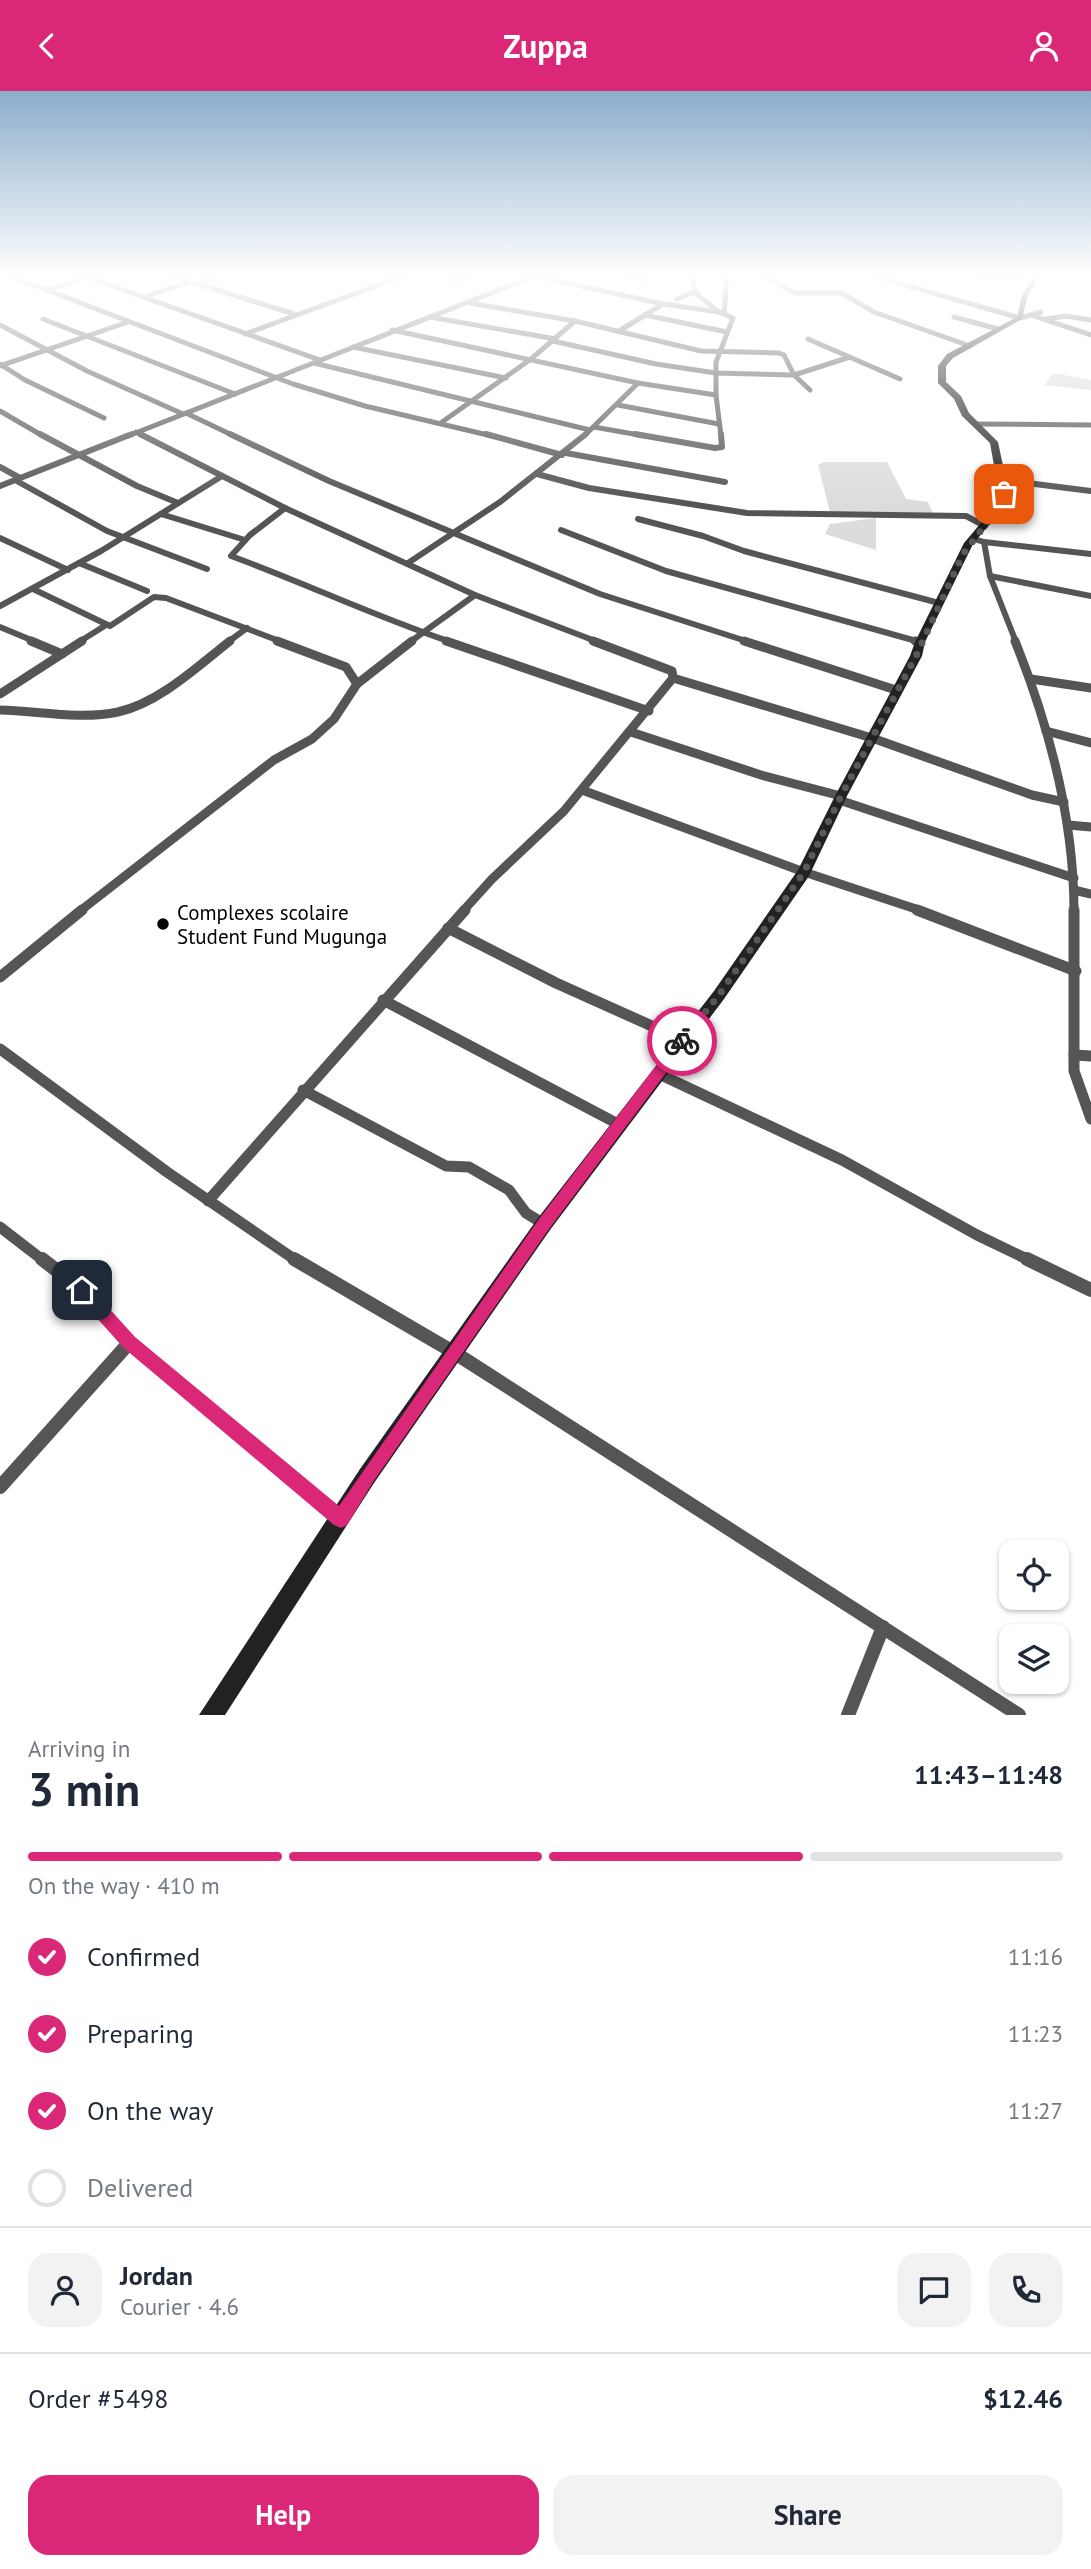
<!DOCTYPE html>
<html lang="en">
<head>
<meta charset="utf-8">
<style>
	:root { --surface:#fff; --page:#f2f2f3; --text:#1f2937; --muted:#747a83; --line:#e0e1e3; --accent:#db2777 }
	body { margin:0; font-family:"PT Sans",sans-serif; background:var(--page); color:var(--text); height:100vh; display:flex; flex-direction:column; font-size:26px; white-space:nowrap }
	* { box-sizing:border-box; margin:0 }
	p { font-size:23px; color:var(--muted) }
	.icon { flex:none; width:38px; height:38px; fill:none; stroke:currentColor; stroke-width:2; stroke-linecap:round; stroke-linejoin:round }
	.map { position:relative; height:1624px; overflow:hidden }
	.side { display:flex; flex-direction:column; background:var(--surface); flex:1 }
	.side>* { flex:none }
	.controls { position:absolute; left:999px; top:1449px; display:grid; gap:14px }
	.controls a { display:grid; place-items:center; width:70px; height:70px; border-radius:14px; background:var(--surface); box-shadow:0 2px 5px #0004; font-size:35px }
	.pin { position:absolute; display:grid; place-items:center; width:60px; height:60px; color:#fff; margin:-30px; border-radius:14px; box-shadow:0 4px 10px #0006 }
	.courier { position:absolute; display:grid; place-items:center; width:70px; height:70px; margin:-35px; border:5px solid #db2777; border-radius:50%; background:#fff; color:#222; box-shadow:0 2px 9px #0007 }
	.head em { font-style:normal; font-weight:600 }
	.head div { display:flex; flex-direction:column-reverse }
	.head { display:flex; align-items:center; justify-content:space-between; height:119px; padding:0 28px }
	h1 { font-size:46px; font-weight:600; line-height:52px }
	.bar { display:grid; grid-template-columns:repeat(4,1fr); gap:10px 7px; align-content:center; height:84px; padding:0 28px }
	.bar i { height:9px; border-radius:5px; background:var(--line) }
	.bar .on { background:var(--accent) }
	.bar p { grid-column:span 4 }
	.line { display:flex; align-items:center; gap:18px; padding:0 28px; border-top:2px solid var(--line) }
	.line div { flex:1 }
	.round { display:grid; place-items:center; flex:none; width:74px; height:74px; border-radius:21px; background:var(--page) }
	ol { padding:0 28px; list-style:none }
	li { display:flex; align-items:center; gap:21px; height:77px }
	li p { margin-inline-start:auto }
	li .icon { padding:7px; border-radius:50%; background:var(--accent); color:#fff; stroke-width:4 }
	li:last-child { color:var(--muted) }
	li i { width:38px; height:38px; border:4px solid var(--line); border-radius:50% }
	.primary-button { display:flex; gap:14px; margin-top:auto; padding:14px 28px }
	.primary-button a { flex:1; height:80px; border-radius:21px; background:var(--accent); color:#fff; font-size:28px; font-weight:600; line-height:80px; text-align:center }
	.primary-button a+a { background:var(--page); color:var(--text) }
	header { display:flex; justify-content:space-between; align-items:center; height:91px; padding:0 28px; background:var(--accent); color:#fff; font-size:32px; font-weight:600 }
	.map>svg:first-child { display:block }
</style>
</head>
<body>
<header><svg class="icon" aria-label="back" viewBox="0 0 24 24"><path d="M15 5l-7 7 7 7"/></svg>Zuppa<svg class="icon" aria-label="person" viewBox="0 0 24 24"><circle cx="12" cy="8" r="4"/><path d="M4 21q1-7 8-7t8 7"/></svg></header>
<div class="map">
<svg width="1091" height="1624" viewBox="0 0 1091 1624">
	<rect width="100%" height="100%" fill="#fff"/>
	<g fill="#dcdcdc">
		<path d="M1054,282L1091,289V299L1044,294Z"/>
		<path d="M824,371H887L906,408L928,411L933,422L830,421L818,374Z"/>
		<path d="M876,427V459L825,443L830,433Z"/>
	</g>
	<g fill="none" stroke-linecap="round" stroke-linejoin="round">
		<g stroke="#555" stroke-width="5">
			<path d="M10,185L293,293L365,315L492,345"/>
			<path d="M173,185L294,223"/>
			<path d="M535,185L663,213L719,221L733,227L716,271V304L721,345"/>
			<path d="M627,185L644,189"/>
			<path d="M692,185L695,202L719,221"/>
			<path d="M764,185L795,202H842L874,221L970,255"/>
			<path d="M873,185L1020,227L1041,221"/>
			<path d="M974,185L1021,188"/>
			<path d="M87,186L320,269"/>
			<path d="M454,190L466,185"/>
			<path d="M197,192L216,185"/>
			<path d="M48,199L90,185"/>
			<path d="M144,206L189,191"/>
			<path d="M677,208L696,200"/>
			<path d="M470,212L575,230L701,260L779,262L784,264L794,284L810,299"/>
			<path d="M724,223L727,185"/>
			<path d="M645,224L727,241"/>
			<path d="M1034,225L1091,244"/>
			<path d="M430,226L556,248"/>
			<path d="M954,226L998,238"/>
			<path d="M43,228L235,303"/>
			<path d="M1046,228L1066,225L1091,229"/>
			<path d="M0,234L87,280L183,323"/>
			<path d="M392,239L638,292L716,304"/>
			<path d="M619,240L663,213"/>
			<path d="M245,243L403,185"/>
			<path d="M808,248L900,288"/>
			<path d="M553,250L656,273L716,282L794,284L850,266"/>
			<path d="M353,256L506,287"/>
			<path d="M314,272L590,339"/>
			<path d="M0,273L25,289L104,327"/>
			<path d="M0,275L128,231"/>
			<path d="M618,314L719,333"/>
			<path d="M0,320L43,345"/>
			<path d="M186,322L234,345"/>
			<path d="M442,331L531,268L575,230"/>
			<path d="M976,333L1091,334"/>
			<path d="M594,336L645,345"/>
			<path d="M136,341L144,345"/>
			<path d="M128,345L534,185"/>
			<path d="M584,345L638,292"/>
		</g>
		<g stroke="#555" stroke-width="6">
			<path d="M40,343L137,395L178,412"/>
			<path d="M140,343L285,417L475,504L410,551"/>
			<path d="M230,343L329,390L600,503L749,551"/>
			<path d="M486,343L562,364"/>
			<path d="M635,343L715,357L722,356L721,343"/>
			<path d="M566,362L725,391"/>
			<path d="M0,376L20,387"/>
			<path d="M537,383L589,397L747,422L966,425L985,435"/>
			<path d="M15,389L107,440L207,478"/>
			<path d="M1003,389L1091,400"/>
			<path d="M0,395L132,343"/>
			<path d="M285,417L250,444L231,465C305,492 376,526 451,551"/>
			<path d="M161,423L245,449"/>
			<path d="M638,428L703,445L744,460L939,512"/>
			<path d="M561,439L666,480L920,551"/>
			<path d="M0,447L68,479"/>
			<path d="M974,448L984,451L990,485L1016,551"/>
			<path d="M984,451L1091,463"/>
			<path d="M79,472L147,500"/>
			<path d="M408,472L500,411L586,343"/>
			<path d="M990,485L1091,505"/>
			<path d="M33,498L110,535L154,506L166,507L282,551"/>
			<path d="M475,504L598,551"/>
			<path d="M0,515L101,460L222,385"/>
			<path d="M0,536L36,551"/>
			<path d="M79,551L106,534"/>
			<path d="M228,551L247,537"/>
		</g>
		<g stroke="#555" stroke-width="9">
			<path d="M31,550L62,563"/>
			<path d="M277,550L346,576L357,593"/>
			<path d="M446,550L649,620"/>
			<path d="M593,550L672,580L673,587"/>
			<path d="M744,550L896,599"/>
			<path d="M915,550L920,551"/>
			<path d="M1015,550C1049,635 1074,728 1074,820"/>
			<path d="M673,587L872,647L1032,704L1064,711"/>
			<path d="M1031,588L1091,597"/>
			<path d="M0,603L82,550"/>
			<path d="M0,619C38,620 80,629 118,621C159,612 198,575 230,550"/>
			<path d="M1046,640L1091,652"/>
			<path d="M631,641L761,684L841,705"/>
			<path d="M582,699L804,781L922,820"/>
			<path d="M839,709L1074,787"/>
			<path d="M1068,734L1091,736"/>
			<path d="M1074,799L1091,803"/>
			<path d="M80,820L274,669L312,648L334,628L357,593L412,550"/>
			<path d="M463,820L492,788L564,720L673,587"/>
		</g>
		<g stroke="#555" stroke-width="11">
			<path d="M917,819L1076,880"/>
			<path d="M1074,819V980L1091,1028"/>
			<path d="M448,837L556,892L683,949"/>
			<path d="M0,886L82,819"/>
			<path d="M383,909L620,1034"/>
			<path d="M0,958L167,1081L297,1170"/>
			<path d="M1074,964L1091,965"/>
			<path d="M659,983L842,1069L977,1144L1031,1170"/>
			<path d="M303,999L446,1075L469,1076L509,1099L526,1122L544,1133"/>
			<path d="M208,1110L465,819"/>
			<path d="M0,1136L44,1170"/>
		</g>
		<g stroke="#555" stroke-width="14">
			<path d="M42,1168L82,1199L129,1252L340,1427"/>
			<path d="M294,1168L455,1262L1019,1624"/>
			<path d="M1027,1168L1091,1199"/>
			<path d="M0,1396L129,1252"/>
			<path d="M848,1624L883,1536"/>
		</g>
		<path fill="#222" fill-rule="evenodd" d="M1034,185H1040L1028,204L1022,228L953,267L946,275V291L961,305L969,322L998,351L1009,403L999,422L973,453L925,551L922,565L847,705L809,785L724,908L550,1139L374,1392L225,1624H199L360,1378L538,1127L714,900L798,779L835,705L910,565L915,551L964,452L992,419L999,403L990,352L962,325L954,308L938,292V275L947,263L1017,226L1022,204Z"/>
	</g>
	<linearGradient id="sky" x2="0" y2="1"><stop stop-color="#8cadcc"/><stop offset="0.45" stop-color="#fff"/><stop offset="1" stop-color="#fff" stop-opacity="0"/></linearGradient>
	<rect width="1091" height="412" fill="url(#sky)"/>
	<path fill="#db2777" d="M682,945L687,946V954L549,1138L373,1391L347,1434L341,1437L334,1434L124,1257L77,1205L75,1199L77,1194L82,1192L88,1194L135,1246L339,1415L539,1128L678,946Z"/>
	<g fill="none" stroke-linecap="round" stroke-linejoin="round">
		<path stroke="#595959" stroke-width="7" stroke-dasharray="0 12.6" d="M682,950L719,904L804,781L841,705L916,565L963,463L1001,413L1004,403"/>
	</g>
	<circle fill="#000" stroke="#fff" stroke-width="2.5" cx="163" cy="833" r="7"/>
	<g text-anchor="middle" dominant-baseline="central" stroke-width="5" stroke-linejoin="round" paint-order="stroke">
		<g font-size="21" fill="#000" stroke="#fff" text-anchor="start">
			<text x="177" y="821">Complexes scolaire<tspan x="177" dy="24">Student Fund Mugunga</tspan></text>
		</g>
	</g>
</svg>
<div class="controls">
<a><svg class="icon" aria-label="locate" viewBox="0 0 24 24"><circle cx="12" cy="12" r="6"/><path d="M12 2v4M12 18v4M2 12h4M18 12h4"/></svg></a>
<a><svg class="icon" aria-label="layers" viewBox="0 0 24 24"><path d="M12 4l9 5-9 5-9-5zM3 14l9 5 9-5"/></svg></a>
</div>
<div class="pin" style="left:1004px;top:403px;background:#ea580c"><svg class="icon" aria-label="bag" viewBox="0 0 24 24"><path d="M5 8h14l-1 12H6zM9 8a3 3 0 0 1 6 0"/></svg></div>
<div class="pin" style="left:82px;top:1199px;background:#1f2937"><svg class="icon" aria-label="home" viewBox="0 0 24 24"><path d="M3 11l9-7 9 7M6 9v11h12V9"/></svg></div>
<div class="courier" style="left:682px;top:950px"><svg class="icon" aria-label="bike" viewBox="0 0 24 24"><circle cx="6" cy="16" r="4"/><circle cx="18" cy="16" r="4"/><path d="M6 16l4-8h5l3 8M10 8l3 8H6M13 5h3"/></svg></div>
</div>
<section class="side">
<div class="head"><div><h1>3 min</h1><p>Arriving in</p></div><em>11:43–11:48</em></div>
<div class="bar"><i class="on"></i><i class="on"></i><i class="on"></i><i></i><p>On the way · 410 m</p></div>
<ol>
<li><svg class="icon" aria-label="check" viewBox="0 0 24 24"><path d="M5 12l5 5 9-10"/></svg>Confirmed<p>11:16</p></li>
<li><svg class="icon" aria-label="check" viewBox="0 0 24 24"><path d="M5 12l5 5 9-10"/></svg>Preparing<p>11:23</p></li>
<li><svg class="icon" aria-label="check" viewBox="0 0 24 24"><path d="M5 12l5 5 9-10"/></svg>On the way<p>11:27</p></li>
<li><i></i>Delivered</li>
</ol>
<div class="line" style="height:126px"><a class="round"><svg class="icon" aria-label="person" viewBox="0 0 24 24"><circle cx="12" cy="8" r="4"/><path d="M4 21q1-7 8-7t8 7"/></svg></a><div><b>Jordan</b><p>Courier · 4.6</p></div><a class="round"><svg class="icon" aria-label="chat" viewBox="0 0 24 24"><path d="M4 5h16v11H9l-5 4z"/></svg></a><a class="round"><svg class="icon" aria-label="phone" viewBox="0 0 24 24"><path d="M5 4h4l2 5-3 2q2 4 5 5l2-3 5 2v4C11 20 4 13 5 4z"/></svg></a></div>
<div class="line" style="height:91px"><div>Order #5498</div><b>$12.46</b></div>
<div class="primary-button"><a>Help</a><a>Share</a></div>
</section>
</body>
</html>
